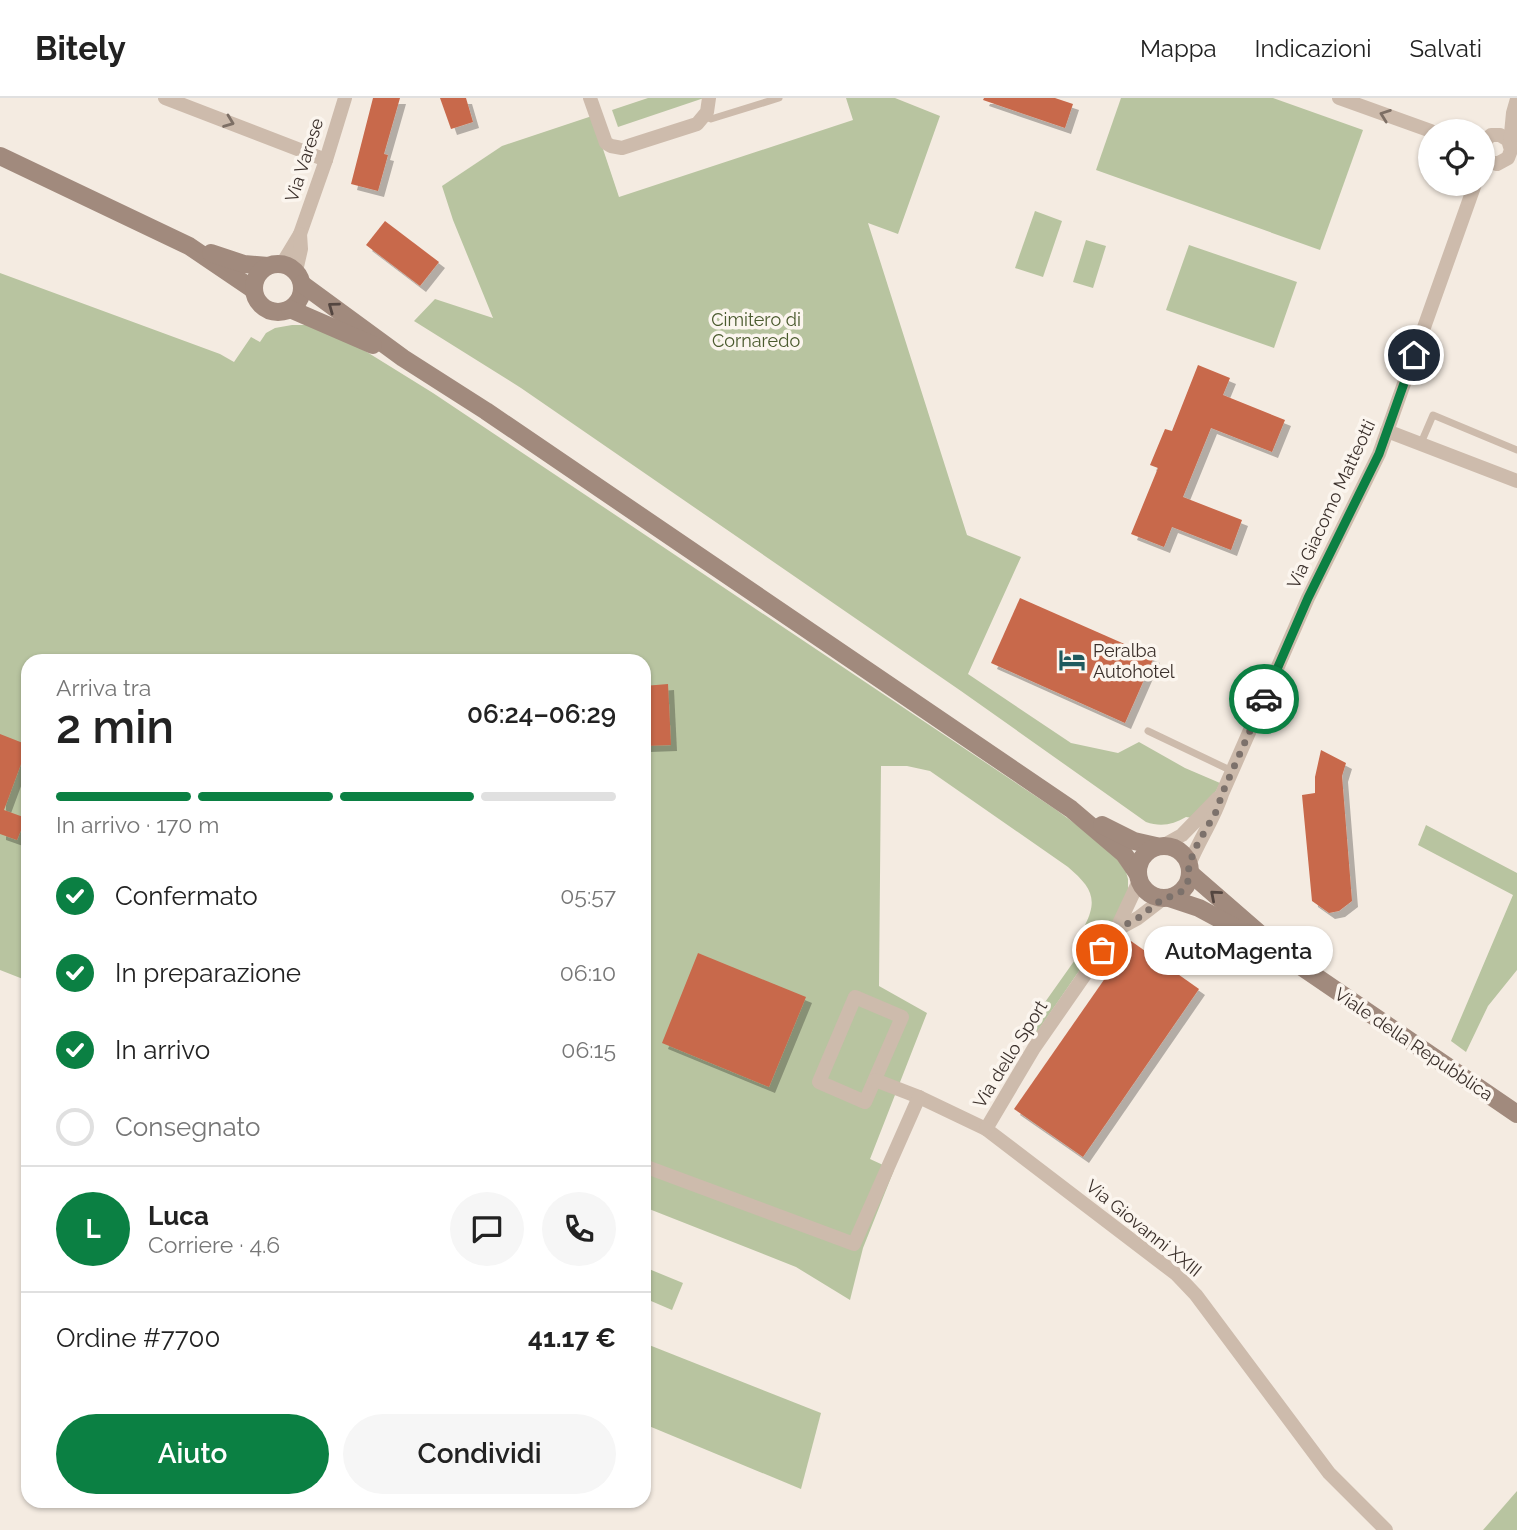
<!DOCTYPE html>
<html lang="it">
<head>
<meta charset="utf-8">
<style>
	:root { --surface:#fff; --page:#f6f6f6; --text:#222; --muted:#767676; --line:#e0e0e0; --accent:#0b8043 }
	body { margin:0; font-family:Raleway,sans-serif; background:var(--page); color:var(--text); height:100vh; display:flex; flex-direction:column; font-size:26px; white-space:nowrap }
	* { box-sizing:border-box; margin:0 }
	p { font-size:23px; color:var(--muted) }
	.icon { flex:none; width:38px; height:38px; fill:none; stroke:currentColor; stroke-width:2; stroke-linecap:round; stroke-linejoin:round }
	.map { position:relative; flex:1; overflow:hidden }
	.sheet { position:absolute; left:21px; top:556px; width:630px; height:854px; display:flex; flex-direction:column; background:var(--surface); border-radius:21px; box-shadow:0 2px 5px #0004 }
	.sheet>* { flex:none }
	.controls { position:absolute; left:1418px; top:21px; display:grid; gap:14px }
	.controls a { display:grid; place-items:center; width:77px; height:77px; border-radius:50%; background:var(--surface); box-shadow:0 2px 5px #0004; font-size:35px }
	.pin { position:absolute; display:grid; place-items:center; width:60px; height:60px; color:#fff; margin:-30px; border:4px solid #fff; border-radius:50%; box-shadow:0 2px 7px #0007 }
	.courier { position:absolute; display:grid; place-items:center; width:70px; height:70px; margin:-35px; border:5px solid #0b8043; border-radius:50%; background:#fff; color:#222; box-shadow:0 2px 9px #0007 }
	.bubble { position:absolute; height:49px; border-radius:24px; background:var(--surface); box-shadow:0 2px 5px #0004; font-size:23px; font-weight:600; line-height:49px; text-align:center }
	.overview em { font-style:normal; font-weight:600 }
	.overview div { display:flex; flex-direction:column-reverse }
	.overview { display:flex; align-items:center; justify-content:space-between; height:119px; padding:0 35px }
	h1 { font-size:46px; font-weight:600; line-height:52px }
	.bar { display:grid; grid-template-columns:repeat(4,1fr); gap:10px 7px; align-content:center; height:84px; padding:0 35px }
	.bar i { height:9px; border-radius:5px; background:var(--line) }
	.bar .selected { background:var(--accent) }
	.bar p { grid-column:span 4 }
	.line { display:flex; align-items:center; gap:18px; padding:0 35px; border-top:2px solid var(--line) }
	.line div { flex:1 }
	.round { display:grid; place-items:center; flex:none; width:74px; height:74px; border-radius:37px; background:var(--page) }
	ol { padding:0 35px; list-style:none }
	li { display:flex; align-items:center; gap:21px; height:77px }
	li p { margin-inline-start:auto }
	li .icon { padding:7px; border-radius:50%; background:var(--accent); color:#fff; stroke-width:4 }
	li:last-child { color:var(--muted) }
	li i { width:38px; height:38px; border:4px solid var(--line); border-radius:50% }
	.cta { display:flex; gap:14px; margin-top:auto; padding:14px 35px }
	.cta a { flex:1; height:80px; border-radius:42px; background:var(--accent); color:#fff; font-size:28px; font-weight:600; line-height:80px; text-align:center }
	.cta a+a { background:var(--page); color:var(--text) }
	header { display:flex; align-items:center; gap:42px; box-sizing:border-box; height:98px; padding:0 35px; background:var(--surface); border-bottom:2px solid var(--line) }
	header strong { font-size:33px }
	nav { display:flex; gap:38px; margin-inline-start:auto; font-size:24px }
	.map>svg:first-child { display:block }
</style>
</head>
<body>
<header>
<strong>Bitely</strong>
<nav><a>Mappa</a><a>Indicazioni</a><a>Salvati</a></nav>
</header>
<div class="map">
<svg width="1517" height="1432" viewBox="0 0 1517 1432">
	<defs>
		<filter id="shadow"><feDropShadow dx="6" dy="6" stdDeviation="0" flood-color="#0004"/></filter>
	</defs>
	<rect width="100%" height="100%" fill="#f4ebe1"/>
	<g fill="#b8c4a0">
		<path d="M648,0H704L618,29L612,12Z"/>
		<path d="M846,0H895L940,18L898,136L868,125L967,437L1021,459L968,576L1071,645L1118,655L1139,644L1185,670L1220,685L1216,693L1193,720L1186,719C1173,727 1160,729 1146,724L961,593L521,290L414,223L435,201L493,220L453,122L442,88L502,48L592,18L619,99L853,22Z"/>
		<path d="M1121,0H1273L1363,32L1320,152L1096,72Z"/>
		<path d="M1035,113L1062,123L1043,179L1015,170Z"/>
		<path d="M1086,142L1106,148L1093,190L1073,184Z"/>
		<path d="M1189,147L1297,184L1274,250L1166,212Z"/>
		<path d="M0,175L220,256L234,264L251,239L260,244L266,235L275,230L292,227H311L333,233L433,295L1055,711L1111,752L1126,774L1128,781V794L1121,812L1035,937L1026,931L1094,835L1085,827C1099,800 1090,788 1068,769L930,673L907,668H881L879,888L927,915L870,1061L894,1072L863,1150L850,1202L796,1169L644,1109V564H28V883L0,872Z"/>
		<path d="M1426,727L1517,775V872L1488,908L1466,954L1451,943L1513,797L1418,747Z"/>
		<path d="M644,1169L683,1185L672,1212L644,1200Z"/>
		<path d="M644,1245L821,1315L801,1391L644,1326Z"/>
		<path d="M1517,1393V1432H1483Z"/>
	</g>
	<g fill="#c8694b" filter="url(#shadow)">
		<path d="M373,0H400L384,56L388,57L378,93L351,86Z"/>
		<path d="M440,0H466L473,24L451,31Z"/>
		<path d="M984,0H1055L1073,6L1065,30L983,2Z"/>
		<path d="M385,123L439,164L420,188L366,147Z"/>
		<path d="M1198,267L1230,280L1223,297L1285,322L1272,354L1211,330L1183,399L1242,422L1231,452L1172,429L1164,449L1131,436L1158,370L1150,367L1165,331L1172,333Z"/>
		<path d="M1020,500L1154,559L1125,625L991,565Z"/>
		<path d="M668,586L671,647L644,648V588Z"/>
		<path d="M0,636L28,647L4,712L26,720L17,742L0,736Z"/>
		<path d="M1321,652L1346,665L1342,678L1352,803L1339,813L1329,815L1312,803L1302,697L1315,695V679Z"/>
		<path d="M1131,843L1199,891L1083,1059L1014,1011Z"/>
		<path d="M698,855L806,899L769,989L662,945Z"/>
	</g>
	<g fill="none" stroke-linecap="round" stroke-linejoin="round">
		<g stroke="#cdbbac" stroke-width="7">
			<path d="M705,19L711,21L779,0"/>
			<path d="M1421,345L1433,317L1517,352"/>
			<path d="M1148,633L1232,673"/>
		</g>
		<g stroke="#cdbbac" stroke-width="14">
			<path d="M165,0L326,62"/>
			<path d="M590,0L606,45L611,48L622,50L697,26L707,14L709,0"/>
			<path d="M1339,0L1431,33"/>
			<path d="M1482,46L1491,37H1500L1508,42L1511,52L1508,60L1497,66L1488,63L1482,56"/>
			<path d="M1510,46L1513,15L1517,1"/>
			<path d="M282,166L300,136L326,62L345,0"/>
			<path d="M296,173L301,151L300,136"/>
			<path d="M1387,333L1517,383"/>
			<path d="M1164,747L1182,737L1218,700"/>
			<path d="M1189,767C1199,742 1214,721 1222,696L1308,500L1379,356L1475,86"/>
			<path d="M1116,832L1138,820L1164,800"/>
			<path d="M855,899L902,919L865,1004L819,984Z"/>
			<path d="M875,982L919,999L986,1031L1176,1176L1196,1197L1329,1375L1386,1432"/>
			<path d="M986,1031L1034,950L1116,832L1139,783"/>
			<path d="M644,1068L854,1146L919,999"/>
		</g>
		<g stroke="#a18a7d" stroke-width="18">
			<path d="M0,58L189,148L254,192"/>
			<path d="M211,155L244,166L268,168"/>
			<circle cx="278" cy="190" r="24"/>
			<path d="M302,186L403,260L486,313L1071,711L1124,756L1137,775"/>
			<path d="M290,211L373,247"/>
			<path d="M1102,727L1134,743L1156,748"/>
			<circle cx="1164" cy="774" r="26"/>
			<path d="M1190,775L1259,835"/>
			<path d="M1169,800L1199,810L1277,852L1517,1016"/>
		</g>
	</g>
	<defs><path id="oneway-chevron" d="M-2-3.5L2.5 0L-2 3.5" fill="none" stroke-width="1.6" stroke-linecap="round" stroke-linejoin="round" transform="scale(1.75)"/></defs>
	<g stroke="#7d6f65">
		<use href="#oneway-chevron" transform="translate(1385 17) rotate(-160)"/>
		<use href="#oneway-chevron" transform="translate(229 24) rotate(21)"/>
	</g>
	<g stroke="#544640">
		<use href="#oneway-chevron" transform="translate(333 209) rotate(-144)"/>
		<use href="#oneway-chevron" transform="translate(1215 797) rotate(-139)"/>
	</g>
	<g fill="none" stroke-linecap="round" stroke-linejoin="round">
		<path stroke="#7c716b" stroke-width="7" stroke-dasharray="0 12.6" d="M1102,852L1116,832L1138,820L1164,800L1177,797L1184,791L1188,783L1189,766L1197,747L1217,712L1222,696L1264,601"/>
		<path stroke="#0b8043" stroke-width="9" d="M1264,601L1308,500L1379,356L1414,257"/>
	</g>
	<defs>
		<g id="hotel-bare" transform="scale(2.1)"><path d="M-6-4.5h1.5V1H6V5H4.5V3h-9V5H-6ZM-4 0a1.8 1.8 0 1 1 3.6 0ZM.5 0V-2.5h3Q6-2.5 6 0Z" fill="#1f5a5e" stroke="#fbf5ee" stroke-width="2.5" paint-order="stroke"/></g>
	</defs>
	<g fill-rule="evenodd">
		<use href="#hotel-bare" x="1072" y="562"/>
	</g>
	<g text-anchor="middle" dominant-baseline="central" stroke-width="7" stroke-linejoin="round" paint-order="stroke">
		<g font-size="18" fill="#3b302b" stroke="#fbf5ee">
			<text transform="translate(304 62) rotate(-72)">Via Varese</text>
			<text transform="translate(1331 406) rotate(-65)">Via Giacomo Matteotti</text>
			<text transform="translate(1414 946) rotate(34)">Viale della Repubblica</text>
			<text transform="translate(1010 956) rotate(-58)">Via dello Sport</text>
			<text transform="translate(1144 1130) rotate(39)">Via Giovanni XXIII</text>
		</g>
		<g font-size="18" fill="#4a5a2e" stroke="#fbf5ee">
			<text x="756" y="221">Cimitero di<tspan x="756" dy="21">Cornaredo</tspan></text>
		</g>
		<g font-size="18" fill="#3b302b" stroke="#fbf5ee" text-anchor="start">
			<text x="1093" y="552">Peralba<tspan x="1093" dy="21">Autohotel</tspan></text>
		</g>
	</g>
</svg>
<div class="controls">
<a><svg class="icon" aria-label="locate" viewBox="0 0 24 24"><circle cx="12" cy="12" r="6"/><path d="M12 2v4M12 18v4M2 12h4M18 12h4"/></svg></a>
</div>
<div class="pin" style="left:1102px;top:852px;background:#ea580c"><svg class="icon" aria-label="bag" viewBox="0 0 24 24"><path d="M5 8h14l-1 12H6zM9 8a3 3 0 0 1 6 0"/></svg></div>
<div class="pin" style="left:1414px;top:257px;background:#1f2937"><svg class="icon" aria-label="home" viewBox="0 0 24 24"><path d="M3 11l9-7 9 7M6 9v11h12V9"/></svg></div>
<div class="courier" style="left:1264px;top:601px"><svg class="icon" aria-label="car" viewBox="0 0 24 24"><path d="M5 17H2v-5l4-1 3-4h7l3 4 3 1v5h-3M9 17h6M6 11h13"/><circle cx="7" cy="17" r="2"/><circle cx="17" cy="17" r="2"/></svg></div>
<div class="bubble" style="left:1144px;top:828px;width:189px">AutoMagenta</div>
<section class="sheet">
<div class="overview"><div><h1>2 min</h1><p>Arriva tra</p></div><em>06:24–06:29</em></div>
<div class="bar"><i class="selected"></i><i class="selected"></i><i class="selected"></i><i></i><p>In arrivo · 170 m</p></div>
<ol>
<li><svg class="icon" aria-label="check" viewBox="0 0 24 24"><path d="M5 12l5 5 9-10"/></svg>Confermato<p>05:57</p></li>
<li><svg class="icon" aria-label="check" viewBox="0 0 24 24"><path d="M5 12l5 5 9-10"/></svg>In preparazione<p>06:10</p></li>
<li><svg class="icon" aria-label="check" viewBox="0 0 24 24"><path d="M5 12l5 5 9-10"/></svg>In arrivo<p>06:15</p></li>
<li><i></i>Consegnato</li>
</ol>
<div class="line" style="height:126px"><b class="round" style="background:var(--accent);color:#fff">L</b><div><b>Luca</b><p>Corriere · 4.6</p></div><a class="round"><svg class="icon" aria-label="chat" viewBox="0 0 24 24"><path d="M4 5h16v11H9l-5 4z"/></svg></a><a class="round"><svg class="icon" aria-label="phone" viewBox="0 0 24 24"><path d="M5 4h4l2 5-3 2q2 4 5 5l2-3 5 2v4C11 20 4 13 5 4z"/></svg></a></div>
<div class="line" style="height:91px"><div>Ordine #7700</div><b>41.17 €</b></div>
<div class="cta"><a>Aiuto</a><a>Condividi</a></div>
</section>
</div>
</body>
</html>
